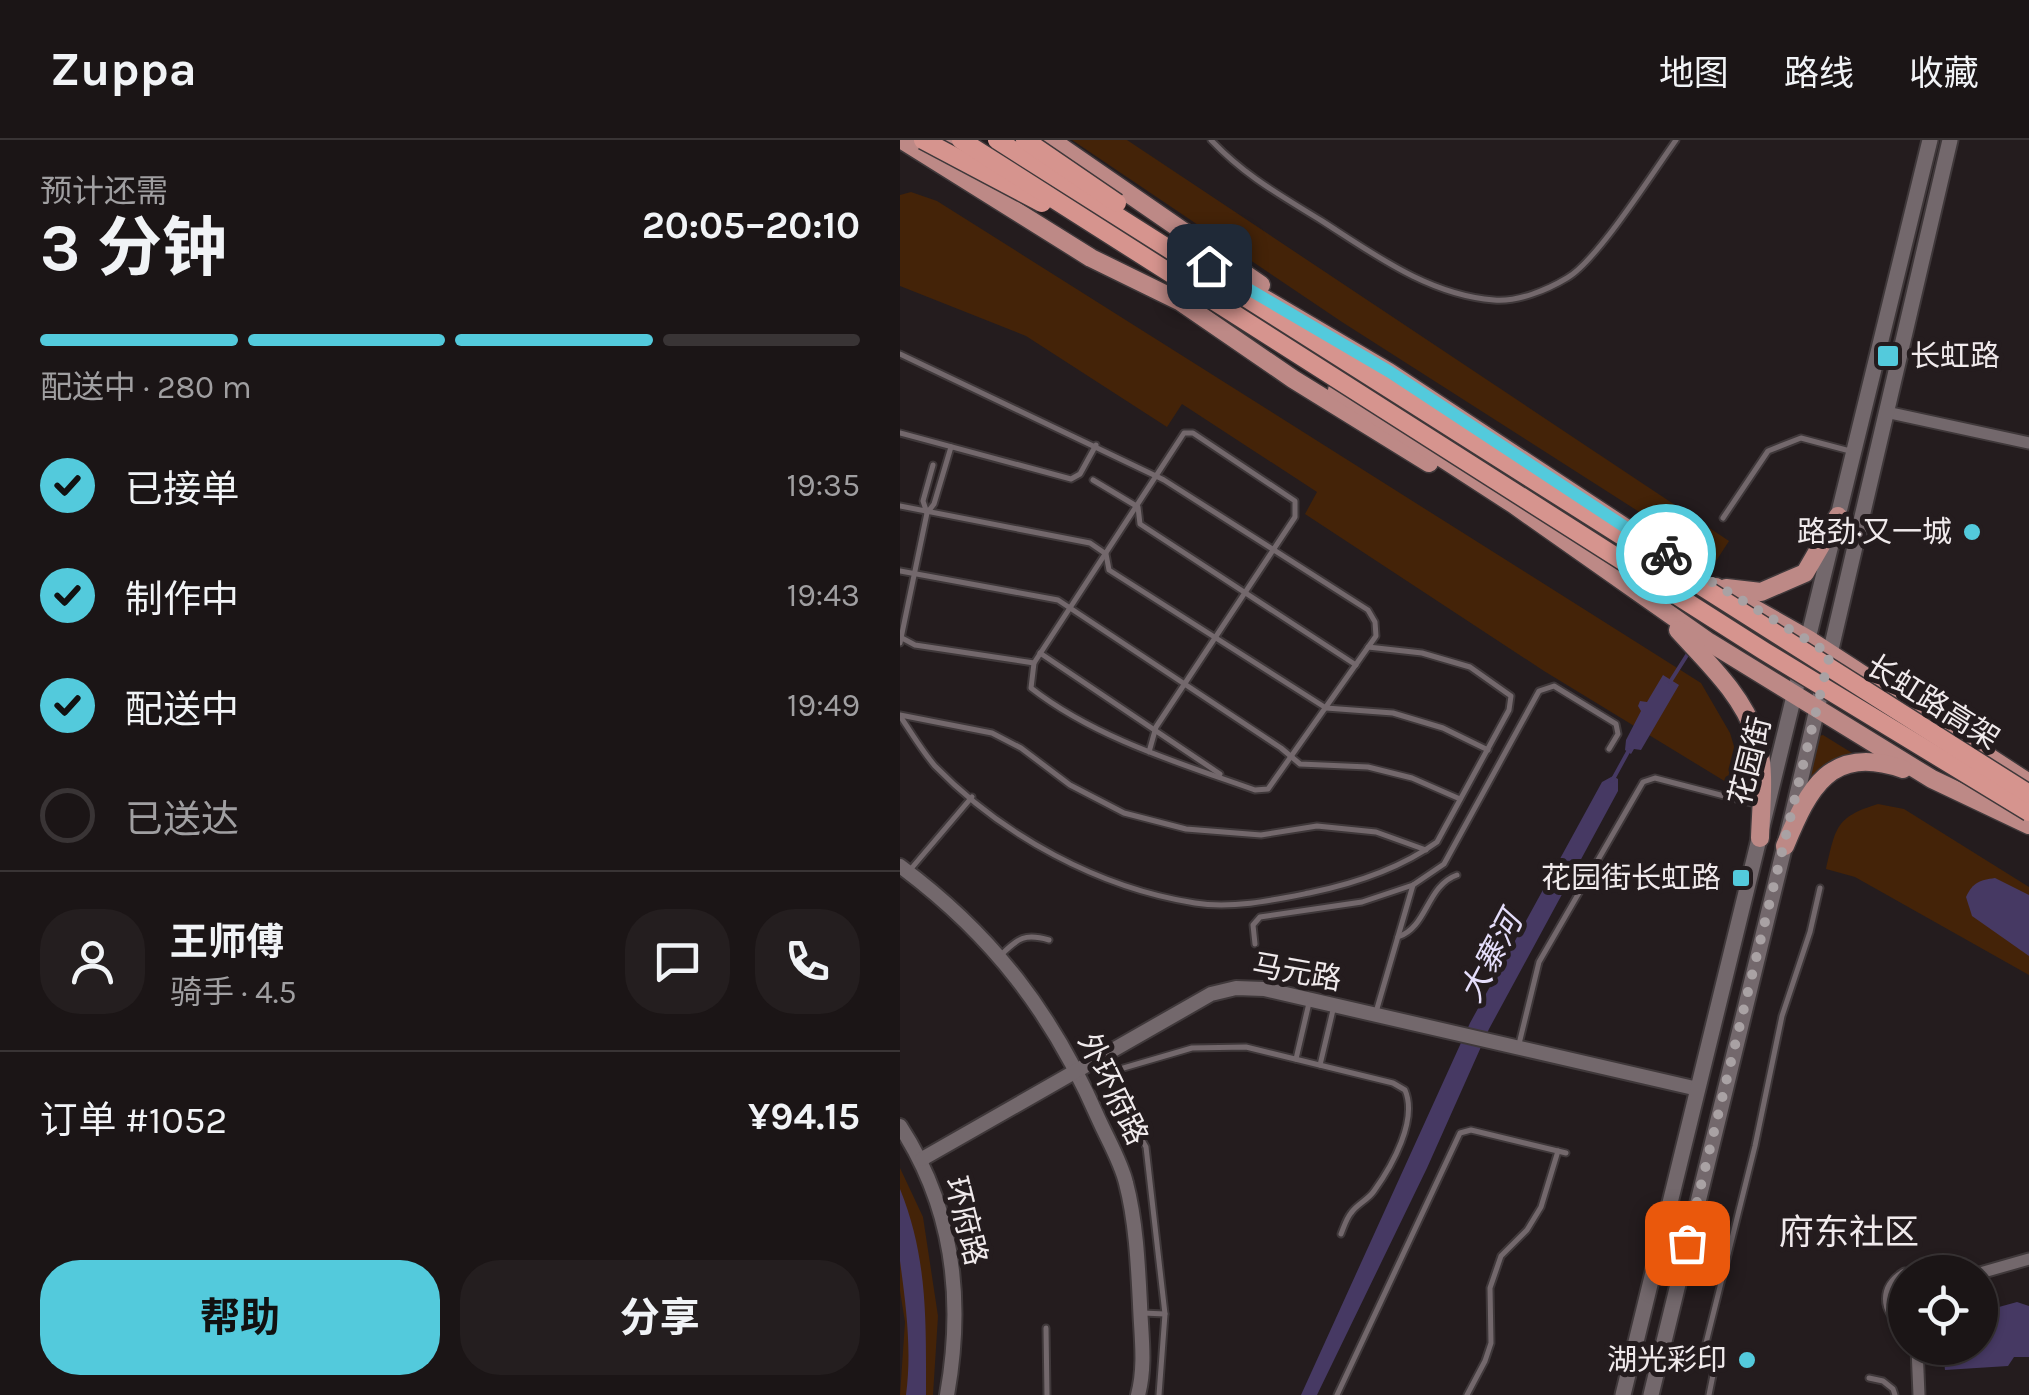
<!DOCTYPE html>
<html lang="zh">
<head>
<meta charset="utf-8">
<style>
	:root { --surface:#1b1516; --page:#241e1f; --text:#f1f3f6; --muted:#a09fa1; --line:#393435; --accent:#53cadc }
	body { margin:0; font-family:Karla,"Noto Sans SC",sans-serif; background:var(--page); color:var(--text); height:100vh; display:flex; flex-direction:column; font-size:38px; white-space:nowrap }
	* { box-sizing:border-box; margin:0 }
	p { font-size:32px; color:var(--muted) }
	.icon { flex:none; width:55px; height:55px; fill:none; stroke:currentColor; stroke-width:2; stroke-linecap:round; stroke-linejoin:round }
	.map { position:relative; flex:1; overflow:hidden }
	.panel { display:flex; flex-direction:column; background:var(--surface); width:900px }
	.panel>* { flex:none }
	.buttons { position:absolute; left:988px; top:1115px; display:grid; gap:20px }
	.buttons a { display:grid; place-items:center; width:110px; height:110px; border-radius:50%; background:var(--surface); box-shadow:0 2px 8px #0004,0 0 0 2px var(--line); font-size:50px }
	.pin { position:absolute; display:grid; place-items:center; width:85px; height:85px; color:#fff; margin:-42px; border-radius:20px; box-shadow:0 5px 15px #0006 }
	.courier { position:absolute; display:grid; place-items:center; width:100px; height:100px; margin:-50px; border:8px solid #53cadc; border-radius:50%; background:#fff; color:#222; box-shadow:0 2px 12px #0007 }
	.summary em { font-style:normal; font-weight:700 }
	.summary div { display:flex; flex-direction:column-reverse }
	.summary { display:flex; align-items:center; justify-content:space-between; height:170px; padding:0 40px }
	h1 { font-size:65px; font-weight:700; line-height:75px }
	.bar { display:grid; grid-template-columns:repeat(4,1fr); gap:15px 10px; align-content:center; height:120px; padding:0 40px }
	.bar i { height:12px; border-radius:8px; background:var(--line) }
	.bar .selected { background:var(--accent) }
	.bar p { grid-column:span 4 }
	.line { display:flex; align-items:center; gap:25px; padding:0 40px; border-top:2px solid var(--line) }
	.line div { flex:1 }
	.round { display:grid; place-items:center; flex:none; width:105px; height:105px; border-radius:40px; background:var(--page) }
	ol { padding:0 40px; list-style:none }
	li { display:flex; align-items:center; gap:30px; height:110px }
	li p { margin-inline-start:auto }
	li .icon { padding:10px; border-radius:50%; background:var(--accent); color:#111; stroke-width:4 }
	li:last-child { color:var(--muted) }
	li i { width:55px; height:55px; border:5px solid var(--line); border-radius:50% }
	.button { display:flex; gap:20px; margin-top:auto; padding:20px 40px }
	.button a { flex:1; height:115px; border-radius:40px; background:var(--accent); color:#111; font-size:40px; font-weight:700; line-height:115px; text-align:center }
	.button a+a { background:var(--page); color:var(--text) }
	header { display:flex; align-items:center; gap:60px; box-sizing:border-box; height:140px; padding:0 50px; background:var(--surface); border-bottom:2px solid var(--line) }
	header strong { font-size:48px }
	nav { display:flex; gap:55px; margin-inline-start:auto; font-size:35px }
	main { display:flex; flex:1; min-height:0 }
	.map>svg:first-child { display:block }
</style>
</head>
<body>
<header>
<strong>Zuppa</strong>
<nav><a>地图</a><a>路线</a><a>收藏</a></nav>
</header>
<main>
<section class="panel">
<div class="summary"><div><h1>3 分钟</h1><p>预计还需</p></div><em>20:05–20:10</em></div>
<div class="bar"><i class="selected"></i><i class="selected"></i><i class="selected"></i><i></i><p>配送中 · 280 m</p></div>
<ol>
<li><svg class="icon" aria-label="check" viewBox="0 0 24 24"><path d="M5 12l5 5 9-10"/></svg>已接单<p>19:35</p></li>
<li><svg class="icon" aria-label="check" viewBox="0 0 24 24"><path d="M5 12l5 5 9-10"/></svg>制作中<p>19:43</p></li>
<li><svg class="icon" aria-label="check" viewBox="0 0 24 24"><path d="M5 12l5 5 9-10"/></svg>配送中<p>19:49</p></li>
<li><i></i>已送达</li>
</ol>
<div class="line" style="height:180px"><a class="round"><svg class="icon" aria-label="person" viewBox="0 0 24 24"><circle cx="12" cy="8" r="4"/><path d="M4 21q1-7 8-7t8 7"/></svg></a><div><b>王师傅</b><p>骑手 · 4.5</p></div><a class="round"><svg class="icon" aria-label="chat" viewBox="0 0 24 24"><path d="M4 5h16v11H9l-5 4z"/></svg></a><a class="round"><svg class="icon" aria-label="phone" viewBox="0 0 24 24"><path d="M5 4h4l2 5-3 2q2 4 5 5l2-3 5 2v4C11 20 4 13 5 4z"/></svg></a></div>
<div class="line" style="height:130px"><div>订单 #1052</div><b>¥94.15</b></div>
<div class="button"><a>帮助</a><a>分享</a></div>
</section>
<div class="map">
<svg width="1129" height="1255" viewBox="0 0 1129 1255">
	<rect width="100%" height="100%" fill="#241c1e"/>
	<g fill="#442308">
		<path d="M172,0H227L829,401L816,421L442,182Z"/>
		<path d="M11,52L37,61L801,543L830,593L849,656L644,531L405,374L417,352L282,264L267,287L126,196L0,146V55Z"/>
		<path d="M923,595L965,621L911,645L904,642L915,597Z"/>
		<path d="M978,664L1004,669L1129,747V835L955,737L926,729C936,688 935,677 978,664Z"/>
		<path d="M0,1028L23,1077L38,1176L33,1255H0L5,1182L0,1151Z"/>
	</g>
	<g fill="#463963">
		<path d="M763,535L779,545L741,610L734,609L731,614L725,610L726,600L741,571L738,566L740,561L747,562Z"/>
		<path d="M713,636L718,639V651L589,889L527,1028L417,1255H401L570,883L702,642Z"/>
		<path d="M1095,738L1129,755V816L1072,776L1066,757C1073,742 1080,740 1095,738Z"/>
		<path d="M0,1049C28,1118 26,1182 26,1255H6C12,1210 6,1166 0,1121C0,1097 0,1072 0,1049Z"/>
		<path d="M1117,1162L1129,1166V1217H1114L1108,1226L1045,1230L1044,1221L1068,1215L1073,1208H1080L1088,1170Z"/>
	</g>
	<g fill="none" stroke-linecap="round" stroke-linejoin="round">
		<g stroke="#463963" stroke-width="4">
			<path d="M770,542L789,512"/>
			<path d="M712,641L729,610"/>
		</g>
		<g stroke="#3f383a" stroke-width="9">
			<g id="service">
				<path d="M311,0C345,36 380,55 422,81C475,115 529,155 594,160C618,162 647,150 667,138C697,121 753,32 776,0"/>
				<path d="M0,214L258,337L264,340L468,470L475,482L476,496L368,649L355,650C279,623 195,598 131,548L134,523L284,293H293L395,361V377L256,587L249,612"/>
				<path d="M0,293L171,339L180,334L196,305"/>
				<path d="M193,340L238,367L240,384L456,525"/>
				<path d="M0,366L190,403L206,414L209,430L426,568L493,573L543,588L588,610"/>
				<path d="M27,373L23,361L33,325"/>
				<path d="M823,378L868,311L901,298L950,311"/>
				<path d="M0,431L158,460L381,608L400,624L468,627L512,638L560,659"/>
				<path d="M0,497L15,505L134,523"/>
				<path d="M0,503L27,373L34,364L51,307"/>
				<path d="M140,513L320,634"/>
				<path d="M0,575L92,593L121,608L170,645L224,673L286,689L361,695L417,686L476,692L526,710"/>
				<path d="M0,576C11,592 22,611 35,626C103,696 199,748 295,763C332,769 374,760 409,753C453,744 501,728 537,702L609,570L611,556L570,527L522,513L468,507"/>
				<path d="M10,730L72,657"/>
				<path d="M498,797C528,787 526,746 557,735"/>
				<path d="M355,804L353,785L360,777L462,762L513,745L544,724L639,551L654,546L716,584L718,594L709,609"/>
				<path d="M101,815C118,798 125,793 149,800"/>
				<path d="M476,872L513,745"/>
				<path d="M619,904L639,822L743,642L755,638L855,664"/>
				<path d="M396,919L409,863"/>
				<path d="M420,925L433,870"/>
				<path d="M790,1103L828,1113"/>
				<path d="M243,1173L265,1174"/>
				<path d="M146,1188L147,1255"/>
				<path d="M969,1238L983,1241L993,1249L995,1255"/>
				<path d="M259,1255L265,1174L246,1007L217,956L214,942L220,929L292,908L346,907L493,943L505,950C518,980 492,1026 474,1051C468,1060 457,1064 451,1073C446,1079 444,1087 441,1094"/>
				<path d="M437,1255L560,993L571,990L666,1013"/>
				<path d="M567,1255L585,1221L591,1203L590,1148L601,1116L627,1090L641,1067L658,1011"/>
				<path d="M809,1255L813,1235L806,1203L855,1006L882,876L910,792L920,748"/>
			</g>
		</g>
		<g stroke="#3f383a" stroke-width="15">
			<g id="minor">
				<path d="M986,272L1129,303"/>
				<path d="M1080,1133L1129,1119"/>
				<path d="M1005,1134C983,1147 983,1171 1005,1184"/>
				<path d="M1017,1208L1019,1255"/>
			</g>
		</g>
		<g stroke="#3f383a" stroke-width="18">
			<g id="tertiary">
				<path d="M0,726C93,795 153,874 199,980C208,1000 221,1022 226,1043C236,1081 238,1125 240,1164C241,1195 246,1225 238,1255"/>
				<path d="M0,986C53,1067 64,1160 47,1255"/>
				<path d="M22,1019L311,854L336,848L364,849L798,949"/>
			</g>
		</g>
		<g stroke="#3f383a" stroke-width="19">
			<g id="secondary">
				<path d="M723,1255L1030,0"/>
				<path d="M751,1255L893,672L1050,0"/>
			</g>
		</g>
		<g stroke="#3f383a" stroke-width="21">
			<g id="primary">
				<path d="M2,0L191,118L281,162L393,239L529,323"/>
				<path d="M44,0L74,18"/>
				<path d="M151,0L361,145"/>
				<path d="M331,139L489,232L761,411"/>
				<path d="M437,250L613,364L809,502L1032,639L1129,685"/>
				<path d="M816,447L908,499L1129,643"/>
				<path d="M826,448L861,452L905,433L938,376"/>
				<path d="M778,490C806,521 843,555 856,597C866,628 861,666 860,698"/>
				<path d="M885,706C909,648 930,604 1003,629"/>
			</g>
		</g>
		<use href="#service" stroke="#73686c" stroke-width="5"/>
		<use href="#minor" stroke="#73686c" stroke-width="11"/>
		<use href="#tertiary" stroke="#73686c" stroke-width="14"/>
		<use href="#secondary" stroke="#73686c" stroke-width="15"/>
		<use href="#primary" stroke="#bd8986" stroke-width="18"/>
		<g stroke="#3f383a" stroke-width="21" stroke-linecap="butt">
			<g id="trunk-bridge">
				<path d="M23,0L142,63"/>
				<path d="M61,0L864,511L1129,672"/>
				<path d="M97,0L1129,654"/>
				<path d="M125,0L217,63"/>
			</g>
		</g>
		<use href="#trunk-bridge" stroke="#d6948e" stroke-width="18"/>
	</g>
	<g fill="none" stroke-linecap="round" stroke-linejoin="round">
		<path stroke="#a9a2a4" stroke-width="10" stroke-dasharray="0 18" d="M766,414L930,514L787,1103"/>
		<path stroke="#53cadc" stroke-width="12" d="M309,126L490,232L766,414"/>
	</g>
	<g fill="#53cadc" stroke="#241c1e" stroke-width="4">
		<rect x="976" y="204" width="24" height="24" rx="5"/>
		<circle cx="1072" cy="392" r="10"/>
		<rect x="831" y="728" width="20" height="20" rx="5"/>
		<circle cx="847" cy="1220" r="10"/>
	</g>
	<g text-anchor="middle" dominant-baseline="central" stroke-width="10" stroke-linejoin="round" paint-order="stroke">
		<g font-size="30" fill="#f0eaec" stroke="#241c1e" text-anchor="end">
			<text x="1010" y="216" text-anchor="start">长虹路</text>
			<text x="1052" y="392">路劲·又一城</text>
			<text x="821" y="738">花园街长虹路</text>
			<text x="827" y="1220">湖光彩印</text>
		</g>
		<g font-size="30" fill="#f0eaec" stroke="#241c1e">
			<text transform="translate(1033 562) rotate(32)">长虹路高架</text>
			<text transform="translate(850 621) rotate(-76)">花园街</text>
			<text transform="translate(397 832) rotate(10)">马元路</text>
			<text transform="translate(213 949) rotate(64)">外环府路</text>
			<text transform="translate(66 1081) rotate(76)">环府路</text>
		</g>
		<g font-size="32" font-style="italic" fill="#e5defb" stroke="#241c1e">
			<text transform="translate(591 817) rotate(-62)">大寨河</text>
		</g>
		<g font-size="35" fill="#f0eaec" stroke="#241c1e">
			<text x="949" y="1092">府东社区</text>
		</g>
	</g>
</svg>
<div class="buttons">
<a><svg class="icon" aria-label="locate" viewBox="0 0 24 24"><circle cx="12" cy="12" r="6"/><path d="M12 2v4M12 18v4M2 12h4M18 12h4"/></svg></a>
</div>
<div class="pin" style="left:787px;top:1103px;background:#ea580c"><svg class="icon" aria-label="bag" viewBox="0 0 24 24"><path d="M5 8h14l-1 12H6zM9 8a3 3 0 0 1 6 0"/></svg></div>
<div class="pin" style="left:309px;top:126px;background:#1f2937"><svg class="icon" aria-label="home" viewBox="0 0 24 24"><path d="M3 11l9-7 9 7M6 9v11h12V9"/></svg></div>
<div class="courier" style="left:766px;top:414px"><svg class="icon" aria-label="bike" viewBox="0 0 24 24"><circle cx="6" cy="16" r="4"/><circle cx="18" cy="16" r="4"/><path d="M6 16l4-8h5l3 8M10 8l3 8H6M13 5h3"/></svg></div>
</div>
</main>
</body>
</html>
